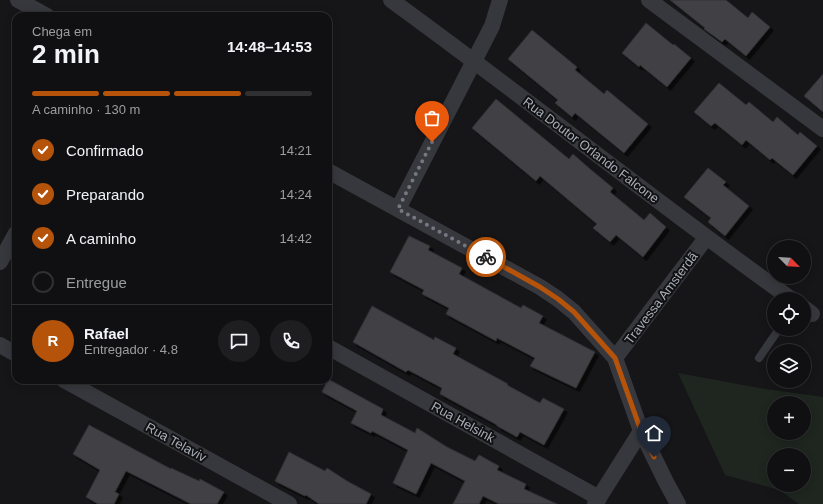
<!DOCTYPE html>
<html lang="pt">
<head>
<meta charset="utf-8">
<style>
	:root { --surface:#101012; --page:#1e1e20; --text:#f1f3f6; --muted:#9c9d9f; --line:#303032; --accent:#b45309 }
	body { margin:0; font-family:Arial,sans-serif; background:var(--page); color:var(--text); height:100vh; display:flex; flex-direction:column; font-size:15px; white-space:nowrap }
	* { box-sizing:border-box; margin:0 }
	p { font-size:13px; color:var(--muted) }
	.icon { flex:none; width:22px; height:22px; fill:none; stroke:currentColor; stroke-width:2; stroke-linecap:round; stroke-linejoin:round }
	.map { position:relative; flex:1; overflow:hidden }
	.side { position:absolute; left:12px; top:12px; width:320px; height:372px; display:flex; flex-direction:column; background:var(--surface); border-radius:12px; box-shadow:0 2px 10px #0003,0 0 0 1px var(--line) }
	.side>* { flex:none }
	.needle { width:26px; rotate:114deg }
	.fabs { position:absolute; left:767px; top:240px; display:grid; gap:8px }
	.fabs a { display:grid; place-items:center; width:44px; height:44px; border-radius:50%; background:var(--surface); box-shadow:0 2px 10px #0003,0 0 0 1px var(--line); font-size:20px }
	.pin { position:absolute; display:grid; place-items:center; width:34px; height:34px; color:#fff; margin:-41px -17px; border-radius:50% 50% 50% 0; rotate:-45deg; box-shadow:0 0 4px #0007 }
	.pin .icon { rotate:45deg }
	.courier { position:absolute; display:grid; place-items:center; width:40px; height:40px; margin:-20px; border:3px solid #b45309; border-radius:50%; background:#fff; color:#222; box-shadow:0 1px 5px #0007 }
	.head em { font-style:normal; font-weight:800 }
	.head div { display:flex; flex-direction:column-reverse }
	.head { display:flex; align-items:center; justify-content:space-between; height:68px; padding:0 20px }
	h1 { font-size:26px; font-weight:800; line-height:30px }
	.bar { display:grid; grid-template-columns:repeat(4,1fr); gap:6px 4px; align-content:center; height:48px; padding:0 20px }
	.bar i { height:5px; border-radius:3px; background:var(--line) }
	.bar .selected { background:var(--accent) }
	.bar p { grid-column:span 4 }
	.line { display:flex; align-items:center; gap:10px; padding:0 20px; border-top:1px solid var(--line) }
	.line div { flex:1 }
	.round { display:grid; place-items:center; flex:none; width:42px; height:42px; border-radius:21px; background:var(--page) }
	ol { padding:0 20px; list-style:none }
	li { display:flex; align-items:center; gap:12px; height:44px }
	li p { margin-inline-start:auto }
	li .icon { padding:4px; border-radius:50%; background:var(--accent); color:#fff; stroke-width:4 }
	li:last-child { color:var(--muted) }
	li i { width:22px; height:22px; border:2px solid var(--line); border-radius:50% }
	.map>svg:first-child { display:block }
</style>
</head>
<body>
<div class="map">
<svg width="823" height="504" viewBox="0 0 823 504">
	<defs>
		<filter id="shadow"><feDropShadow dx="3.5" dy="3.5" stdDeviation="0" flood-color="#0009"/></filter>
	</defs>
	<rect width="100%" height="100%" fill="#161618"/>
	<path fill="#1e261f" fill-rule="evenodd" d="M678,373L759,388L823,397V504H799L779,490L725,475ZM774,403H804V433H774ZM774,455H804V485H774Z"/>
	<g fill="#404145" stroke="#303034" filter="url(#shadow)">
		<path d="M670,0H726L748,18L752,12L770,27L746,56L725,39L722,42L704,29L705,28Z"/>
		<path d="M646,23L673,45L674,44L691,58L667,87L640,65L639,67L622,53Z"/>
		<path d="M532,30L577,67L575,70L604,94L607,90L648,124L624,153L575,113L572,117L555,103L558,100L508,59Z"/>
		<path d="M823,74V112L804,96Z"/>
		<path d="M719,83L746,105L749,102L773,122L777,117L798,135L800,132L817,146L793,175L772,158L770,160L746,140L742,145L715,123L711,126L694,112Z"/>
		<path d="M496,99L569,159L573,154L590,169L613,188L610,192L644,220L650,213L666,227L643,257L616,235L610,242L593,228L597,224L540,176L536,181L472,128Z"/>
		<path d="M708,168L726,182L723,185L749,206L725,236L708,222L711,218L684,197Z"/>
		<path d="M409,236L430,246L428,250L462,268L459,274L521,308L523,305L543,316L539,323L595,352L576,388L530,366L535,358L497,338L496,341L446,314L449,308L422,294L424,290L390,272Z"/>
		<path d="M372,306L434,340L435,337L456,348L453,354L508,384L507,385L540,403L543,398L564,409L544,445L520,432L517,437L497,426V425L440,394L442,388L408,370L406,372L353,342Z"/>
		<path d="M328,379L383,409L381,415L415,433L417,428L447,447L475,461L479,455L499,466L497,470L526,484L524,489L557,504H499L483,496L479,504H453L465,481L431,463L416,494L393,483L408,450L372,431L371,433L351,423L357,411L322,392Z"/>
		<path d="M89,425L171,469V468L199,481L200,479L224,492L217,504H191L126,471L115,492L119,494L114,504H98L86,497L100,470L73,454Z"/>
		<path d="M289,452L325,471L327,468L347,481L371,494L366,504H319L306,495L305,496L275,481Z"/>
	</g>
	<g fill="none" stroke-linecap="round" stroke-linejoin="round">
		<path stroke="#37383d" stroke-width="8" d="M759,358L779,329"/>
		<g stroke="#37383d" stroke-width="16">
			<path d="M18,0L47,16"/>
			<path d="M391,0C526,98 656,202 791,299"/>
			<path d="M649,0L823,129"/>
			<path d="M328,171L540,287L558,299L574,312L615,358L641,431L666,482L678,504"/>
			<path d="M398,209L492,26L500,0"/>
			<path d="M0,262L16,233"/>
			<path d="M804,308L812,314"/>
			<path d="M0,345L16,354"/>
			<path d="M328,347L599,498"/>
			<path d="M615,358L706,238"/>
			<path d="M64,380L289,504"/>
			<path d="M595,504L641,431"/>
		</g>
	</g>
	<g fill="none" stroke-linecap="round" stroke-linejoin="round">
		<path stroke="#757880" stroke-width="4" stroke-dasharray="0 7.2" d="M432,142L398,209L486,257"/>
		<path stroke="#b45309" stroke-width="5" d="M486,257L540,287L558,299L574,312L615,358L641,431L654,457"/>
	</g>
	<g text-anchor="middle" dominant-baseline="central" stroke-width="4" stroke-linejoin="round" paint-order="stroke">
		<g font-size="13" fill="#a8adb8" stroke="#111113">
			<text transform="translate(591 150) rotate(37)">Rua Doutor Orlando Falcone</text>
			<text transform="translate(661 298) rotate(-53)">Travessa Amsterdã</text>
			<text transform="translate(463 422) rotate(29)">Rua Helsink</text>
			<text transform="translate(176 442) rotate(29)">Rua Telaviv</text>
		</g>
	</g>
</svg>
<div class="fabs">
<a><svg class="needle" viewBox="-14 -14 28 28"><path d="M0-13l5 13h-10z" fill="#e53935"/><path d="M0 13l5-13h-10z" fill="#9c9d9f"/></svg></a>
<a><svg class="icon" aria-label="locate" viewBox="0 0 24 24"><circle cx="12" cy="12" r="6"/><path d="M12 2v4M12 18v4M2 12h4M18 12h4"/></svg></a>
<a><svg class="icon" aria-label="layers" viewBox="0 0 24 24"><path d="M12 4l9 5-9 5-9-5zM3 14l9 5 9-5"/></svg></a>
<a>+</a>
<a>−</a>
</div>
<div class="pin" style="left:432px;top:142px;background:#ea580c"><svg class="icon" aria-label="bag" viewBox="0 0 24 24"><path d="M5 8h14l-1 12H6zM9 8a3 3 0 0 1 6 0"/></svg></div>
<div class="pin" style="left:654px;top:457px;background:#1f2937"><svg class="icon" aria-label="home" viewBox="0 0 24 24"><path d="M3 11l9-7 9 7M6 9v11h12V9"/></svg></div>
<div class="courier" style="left:486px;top:257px"><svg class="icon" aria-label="bike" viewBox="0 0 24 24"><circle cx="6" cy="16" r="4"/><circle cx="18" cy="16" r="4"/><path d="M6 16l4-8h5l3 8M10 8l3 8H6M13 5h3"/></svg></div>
<section class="side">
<div class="head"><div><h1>2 min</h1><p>Chega em</p></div><em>14:48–14:53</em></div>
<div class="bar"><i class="selected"></i><i class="selected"></i><i class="selected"></i><i></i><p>A caminho · 130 m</p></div>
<ol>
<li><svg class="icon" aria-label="check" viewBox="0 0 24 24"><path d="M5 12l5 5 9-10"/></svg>Confirmado<p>14:21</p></li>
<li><svg class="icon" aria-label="check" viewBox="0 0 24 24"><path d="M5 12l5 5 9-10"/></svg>Preparando<p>14:24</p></li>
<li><svg class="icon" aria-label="check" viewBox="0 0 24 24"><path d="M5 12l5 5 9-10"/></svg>A caminho<p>14:42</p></li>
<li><i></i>Entregue</li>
</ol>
<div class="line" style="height:72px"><b class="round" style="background:var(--accent);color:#fff">R</b><div><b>Rafael</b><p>Entregador · 4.8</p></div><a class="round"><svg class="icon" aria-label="chat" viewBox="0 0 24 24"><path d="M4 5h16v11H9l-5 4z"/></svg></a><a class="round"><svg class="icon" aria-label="phone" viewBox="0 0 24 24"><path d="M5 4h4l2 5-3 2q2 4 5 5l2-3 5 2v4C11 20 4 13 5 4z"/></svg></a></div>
</section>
</div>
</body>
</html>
